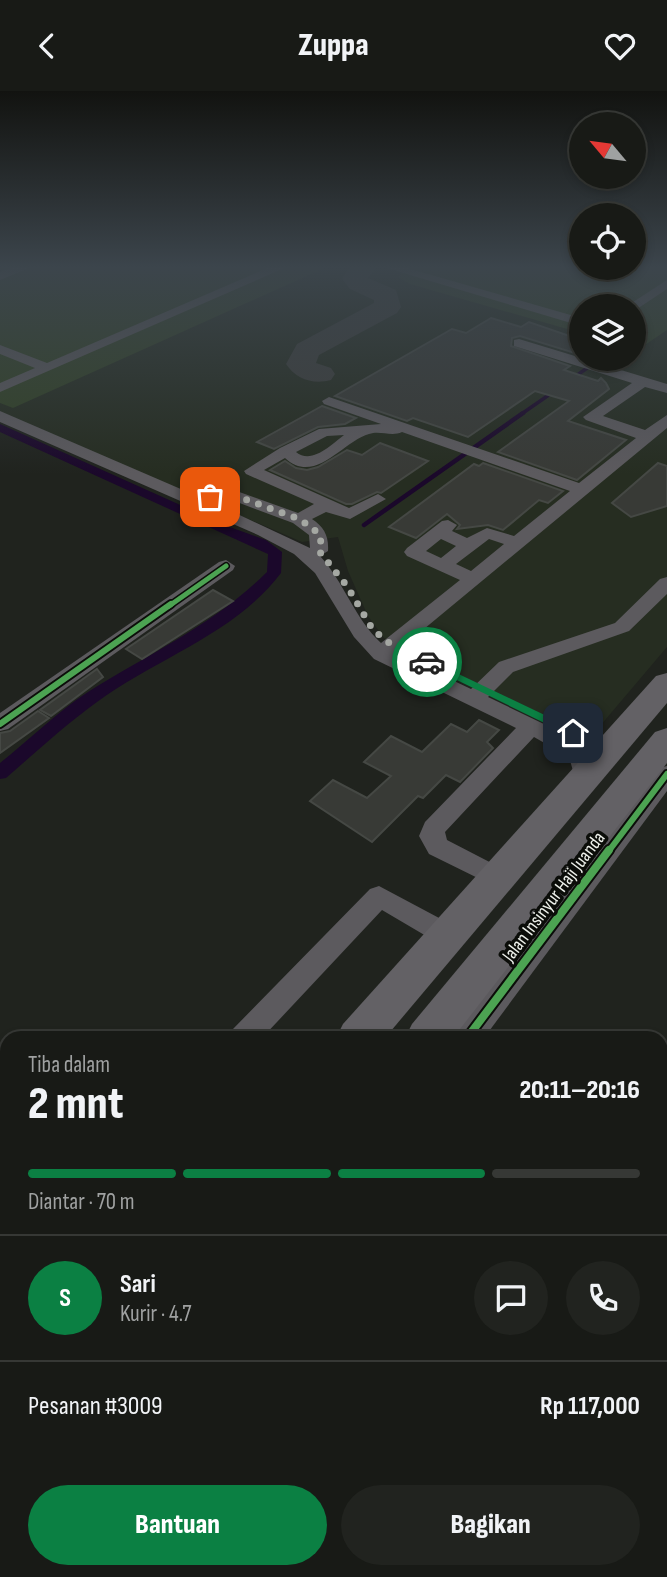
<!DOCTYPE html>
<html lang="id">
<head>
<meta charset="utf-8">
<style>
	:root { --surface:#181a16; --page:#21231f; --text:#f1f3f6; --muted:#9fa1a1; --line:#363835; --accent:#0b8043 }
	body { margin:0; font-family:"Sofia Sans Condensed",sans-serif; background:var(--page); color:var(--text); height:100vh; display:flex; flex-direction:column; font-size:26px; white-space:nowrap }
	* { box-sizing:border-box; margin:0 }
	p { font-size:23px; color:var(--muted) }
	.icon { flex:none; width:38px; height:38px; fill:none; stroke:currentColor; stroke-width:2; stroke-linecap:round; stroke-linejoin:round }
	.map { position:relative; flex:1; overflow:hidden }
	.sheet { position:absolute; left:0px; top:940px; width:668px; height:548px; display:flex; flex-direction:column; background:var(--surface); border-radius:21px 21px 0 0; box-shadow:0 4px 10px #0003,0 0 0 2px var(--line) }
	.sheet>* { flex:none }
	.needle { width:46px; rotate:299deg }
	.fabs { position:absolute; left:569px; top:21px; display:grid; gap:14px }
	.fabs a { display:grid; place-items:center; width:77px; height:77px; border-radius:50%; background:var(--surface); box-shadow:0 4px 10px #0003,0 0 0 2px var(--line); font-size:35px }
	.pin { position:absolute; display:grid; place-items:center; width:60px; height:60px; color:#fff; margin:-30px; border-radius:14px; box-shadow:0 4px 10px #0006 }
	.courier { position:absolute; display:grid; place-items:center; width:70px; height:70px; margin:-35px; border:5px solid #0b8043; border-radius:50%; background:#fff; color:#222; box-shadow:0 2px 9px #0007 }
	.headline em { font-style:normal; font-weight:800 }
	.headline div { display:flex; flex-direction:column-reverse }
	.headline { display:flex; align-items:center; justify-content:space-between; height:119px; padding:0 28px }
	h1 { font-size:46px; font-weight:800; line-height:52px }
	.bar { display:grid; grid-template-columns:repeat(4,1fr); gap:10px 7px; align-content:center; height:84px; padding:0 28px }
	.bar i { height:9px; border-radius:5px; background:var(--line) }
	.bar .current { background:var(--accent) }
	.bar p { grid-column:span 4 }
	.line { display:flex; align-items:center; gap:18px; padding:0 28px; border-top:2px solid var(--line) }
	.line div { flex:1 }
	.round { display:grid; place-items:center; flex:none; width:74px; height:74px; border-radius:37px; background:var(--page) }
	.cta { display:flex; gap:14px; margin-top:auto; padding:14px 28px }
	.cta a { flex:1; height:80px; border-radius:42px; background:var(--accent); color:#fff; font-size:28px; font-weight:800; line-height:80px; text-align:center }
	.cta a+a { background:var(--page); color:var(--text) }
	header { display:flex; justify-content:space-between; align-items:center; height:91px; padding:0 28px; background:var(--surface); font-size:32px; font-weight:800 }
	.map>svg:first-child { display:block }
</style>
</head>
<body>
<header><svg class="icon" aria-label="back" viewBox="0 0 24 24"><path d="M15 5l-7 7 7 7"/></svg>Zuppa<svg class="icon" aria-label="heart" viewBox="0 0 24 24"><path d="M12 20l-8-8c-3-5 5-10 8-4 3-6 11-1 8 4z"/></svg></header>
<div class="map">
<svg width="667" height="1486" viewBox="0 0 667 1486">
	<rect width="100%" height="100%" fill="#20231e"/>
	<path fill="#262d21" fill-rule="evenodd" d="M0,175H667V556L589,648L384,547L368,525L348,480L338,446L302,451L0,321ZM581,215H634V268H581Z"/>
	<g fill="#324225">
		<path d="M0,175H329L13,317L0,312Z"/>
		<path d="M407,175H667V239L639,258L634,257V215H581V242L410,193L399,187L402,178Z"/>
	</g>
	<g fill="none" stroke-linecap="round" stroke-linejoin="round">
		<g stroke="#1b082b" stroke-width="3.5">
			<path d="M573,287L600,268"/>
			<path d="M520,324L556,299"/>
		</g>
		<path stroke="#1b082b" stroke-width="4.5" d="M364,434L523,322"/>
		<path fill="#1b082b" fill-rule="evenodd" d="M0,333L227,435L266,449L282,461L281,482C235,543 157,567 97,611C65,634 36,661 6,687L0,688V672C29,649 57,621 88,601C150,562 215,533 267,481L268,463L0,341Z"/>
		<path fill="#3d3e3c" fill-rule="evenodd" d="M350,175H378L368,187L396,199L401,216L397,222L319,264L316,272L331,277L335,283L331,289C313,294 296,288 286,273L297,253L374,212V209L350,198L342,188Z"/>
	</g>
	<g fill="#383a36" stroke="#454844" stroke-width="2">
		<path d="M491,227L521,236L529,231L581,249V264L520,245L512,247L511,255L570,275L564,279L598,290L601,287L606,292L609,298L568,330L626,349L577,389L498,361L569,310L535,300L468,346L413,327L407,330L335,305L452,238L466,242Z"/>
		<path d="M322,315L356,327L345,333L318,336L274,358L257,351Z"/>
		<path d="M380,352L428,370L381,402L377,401L352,413H346L270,379L285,370L296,377L307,379L318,376L347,359L362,364Z"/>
		<path d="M483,372L563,400L548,412L539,409L503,439L488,434L457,438L460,434L447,423L416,447L389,436L474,373L479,375Z"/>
		<path d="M658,372L667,375V415L631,426L612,412Z"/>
		<path d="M213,499L233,510L142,568L126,558Z"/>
		<path d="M97,578L103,586L51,625L40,619Z"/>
		<path d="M38,620L49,627L0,662V642L10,640Z"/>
		<path d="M479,629L499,639L487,651L493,657L460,691L446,684L423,707L418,705L372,751L310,710L333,689L367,707L391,685L364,671L391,645L422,661L451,633L467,641Z"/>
	</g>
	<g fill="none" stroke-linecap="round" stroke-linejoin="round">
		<g fill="#5c5a5e" fill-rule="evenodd">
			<path d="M16,175H34L0,189V181Z"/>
			<path d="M272,175H289L0,301V292L35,277L0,263V254L47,272Z"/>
			<path d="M380,175H400L581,227V235Z"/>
			<path d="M667,189V198L637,218L627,215Z"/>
			<path d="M519,248L667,293V302L645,296L603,325L645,339L667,324V337L395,562L471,598L499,571L615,532L660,488L667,486V503L629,540L513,581L488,606L575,648L591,663L596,684L592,690L584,692L576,690L569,666L534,646L445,741L447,749L505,779L509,786L505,793L496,796L429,763L419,745L425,731L516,637L374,568L354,546L315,482L294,463L258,444L0,331V320L197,405L231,398L298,422L314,413L246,383L244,380L280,357L319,338L381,333L324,313L322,310L329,306L579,392L636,347L586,329L583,326L632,292L514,255V249ZM402,341L570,400L514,445L487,437L467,447L452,440L457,434L448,429L442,430L407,457L404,461L407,465L460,489L381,552C355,528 344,491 320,465L328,460C329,445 324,436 312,428L326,421L350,428L386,408L378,403L349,417L264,379L285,367C315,395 343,350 369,343C380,339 391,346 402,341ZM344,344C332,353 312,374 296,361L327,345ZM229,408L293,432L309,444L310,457L212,411ZM441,448L456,455L441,467L426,460ZM489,448L504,453L471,480L456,473Z"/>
			<path d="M226,469L235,475L233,479L8,638L0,640V622L219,471Z"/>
			<path d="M667,675V700L484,947H453L457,938L659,677Z"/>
			<path d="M379,795L456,836L460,844L456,852L447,855L438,852L382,819L262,947H229L233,938L370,798Z"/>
			<path d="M7,1007V1045L0,1048V1010Z"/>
			<path d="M0,1065L7,1068V1103L0,1100Z"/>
			<path d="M0,1186L7,1188V1230L0,1227Z"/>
			<path d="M27,1480H70L68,1486H24Z"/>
		</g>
		<g fill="#636165" fill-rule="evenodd">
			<path d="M667,582V612L385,947H336L343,933L656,585Z"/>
			<path d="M667,637V672L453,947H405L412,933L655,641Z"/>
			<path d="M7,1330V1394L0,1397V1333Z"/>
			<path d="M7,1422V1480H23L14,1486H0V1424Z"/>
		</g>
		<g stroke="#0b0d09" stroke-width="8">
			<path id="cycleway-far2" d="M169,515L226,475"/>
		</g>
		<g stroke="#0b0d09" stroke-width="10">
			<g id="cycleway-far1">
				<path d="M0,633L171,513"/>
				<path d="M608,761L667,683"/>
			</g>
		</g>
		<g stroke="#0b0d09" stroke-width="12">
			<path id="cycleway" d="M467,947L609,759"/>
		</g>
		<use href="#cycleway-far2" stroke="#4ca352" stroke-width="5"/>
		<use href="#cycleway-far1" stroke="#4ca352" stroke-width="6"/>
		<use href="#cycleway" stroke="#4ca352" stroke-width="8"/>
	</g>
	<linearGradient id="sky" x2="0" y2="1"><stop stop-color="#121310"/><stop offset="0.46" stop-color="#3c454c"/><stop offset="1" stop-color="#3c454c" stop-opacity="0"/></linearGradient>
	<rect width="667" height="383" fill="url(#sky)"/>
	<path fill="#0b8043" d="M427,568L576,639L578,642L569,644L424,573L423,571Z"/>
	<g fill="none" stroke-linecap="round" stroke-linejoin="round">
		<path stroke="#a5a8a3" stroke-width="7" stroke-dasharray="0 12.6" d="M210,406L231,403L299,428L314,438L321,448L319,460L347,495L373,539L392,554L427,571"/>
	</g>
	<g text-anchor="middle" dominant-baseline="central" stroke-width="7" stroke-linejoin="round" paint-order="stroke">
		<g font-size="19" fill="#edf0ea" stroke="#0b0d09">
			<text transform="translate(554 806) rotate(-53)">Jalan Insinyur Haji Juanda</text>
		</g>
	</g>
</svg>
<div class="fabs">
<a><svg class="needle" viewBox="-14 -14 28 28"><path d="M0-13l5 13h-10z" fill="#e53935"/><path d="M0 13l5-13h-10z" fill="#9fa1a1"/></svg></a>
<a><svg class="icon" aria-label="locate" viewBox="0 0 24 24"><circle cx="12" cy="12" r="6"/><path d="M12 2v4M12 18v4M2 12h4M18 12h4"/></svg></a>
<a><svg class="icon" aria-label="layers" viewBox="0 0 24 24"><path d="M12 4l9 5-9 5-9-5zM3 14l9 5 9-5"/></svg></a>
</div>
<div class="pin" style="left:210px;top:406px;background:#ea580c"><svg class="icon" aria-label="bag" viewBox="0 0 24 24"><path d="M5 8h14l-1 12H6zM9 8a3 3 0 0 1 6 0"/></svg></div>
<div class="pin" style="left:573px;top:642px;background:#1f2937"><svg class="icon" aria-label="home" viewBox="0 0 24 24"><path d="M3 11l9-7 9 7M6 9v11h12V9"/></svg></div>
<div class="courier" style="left:427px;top:571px"><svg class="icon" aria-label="car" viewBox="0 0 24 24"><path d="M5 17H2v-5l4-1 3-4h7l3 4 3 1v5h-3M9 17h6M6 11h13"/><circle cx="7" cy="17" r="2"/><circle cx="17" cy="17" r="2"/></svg></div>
<section class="sheet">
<div class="headline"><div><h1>2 mnt</h1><p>Tiba dalam</p></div><em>20:11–20:16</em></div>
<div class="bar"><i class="current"></i><i class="current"></i><i class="current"></i><i></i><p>Diantar · 70 m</p></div>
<div class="line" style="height:126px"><b class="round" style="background:var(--accent);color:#fff">S</b><div><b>Sari</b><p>Kurir · 4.7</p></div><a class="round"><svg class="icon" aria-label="chat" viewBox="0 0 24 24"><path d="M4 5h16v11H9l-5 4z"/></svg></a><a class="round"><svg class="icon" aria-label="phone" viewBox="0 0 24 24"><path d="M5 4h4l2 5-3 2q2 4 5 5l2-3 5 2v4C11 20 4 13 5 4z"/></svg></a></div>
<div class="line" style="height:91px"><div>Pesanan #3009</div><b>Rp 117,000</b></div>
<div class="cta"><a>Bantuan</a><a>Bagikan</a></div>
</section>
</div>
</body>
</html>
